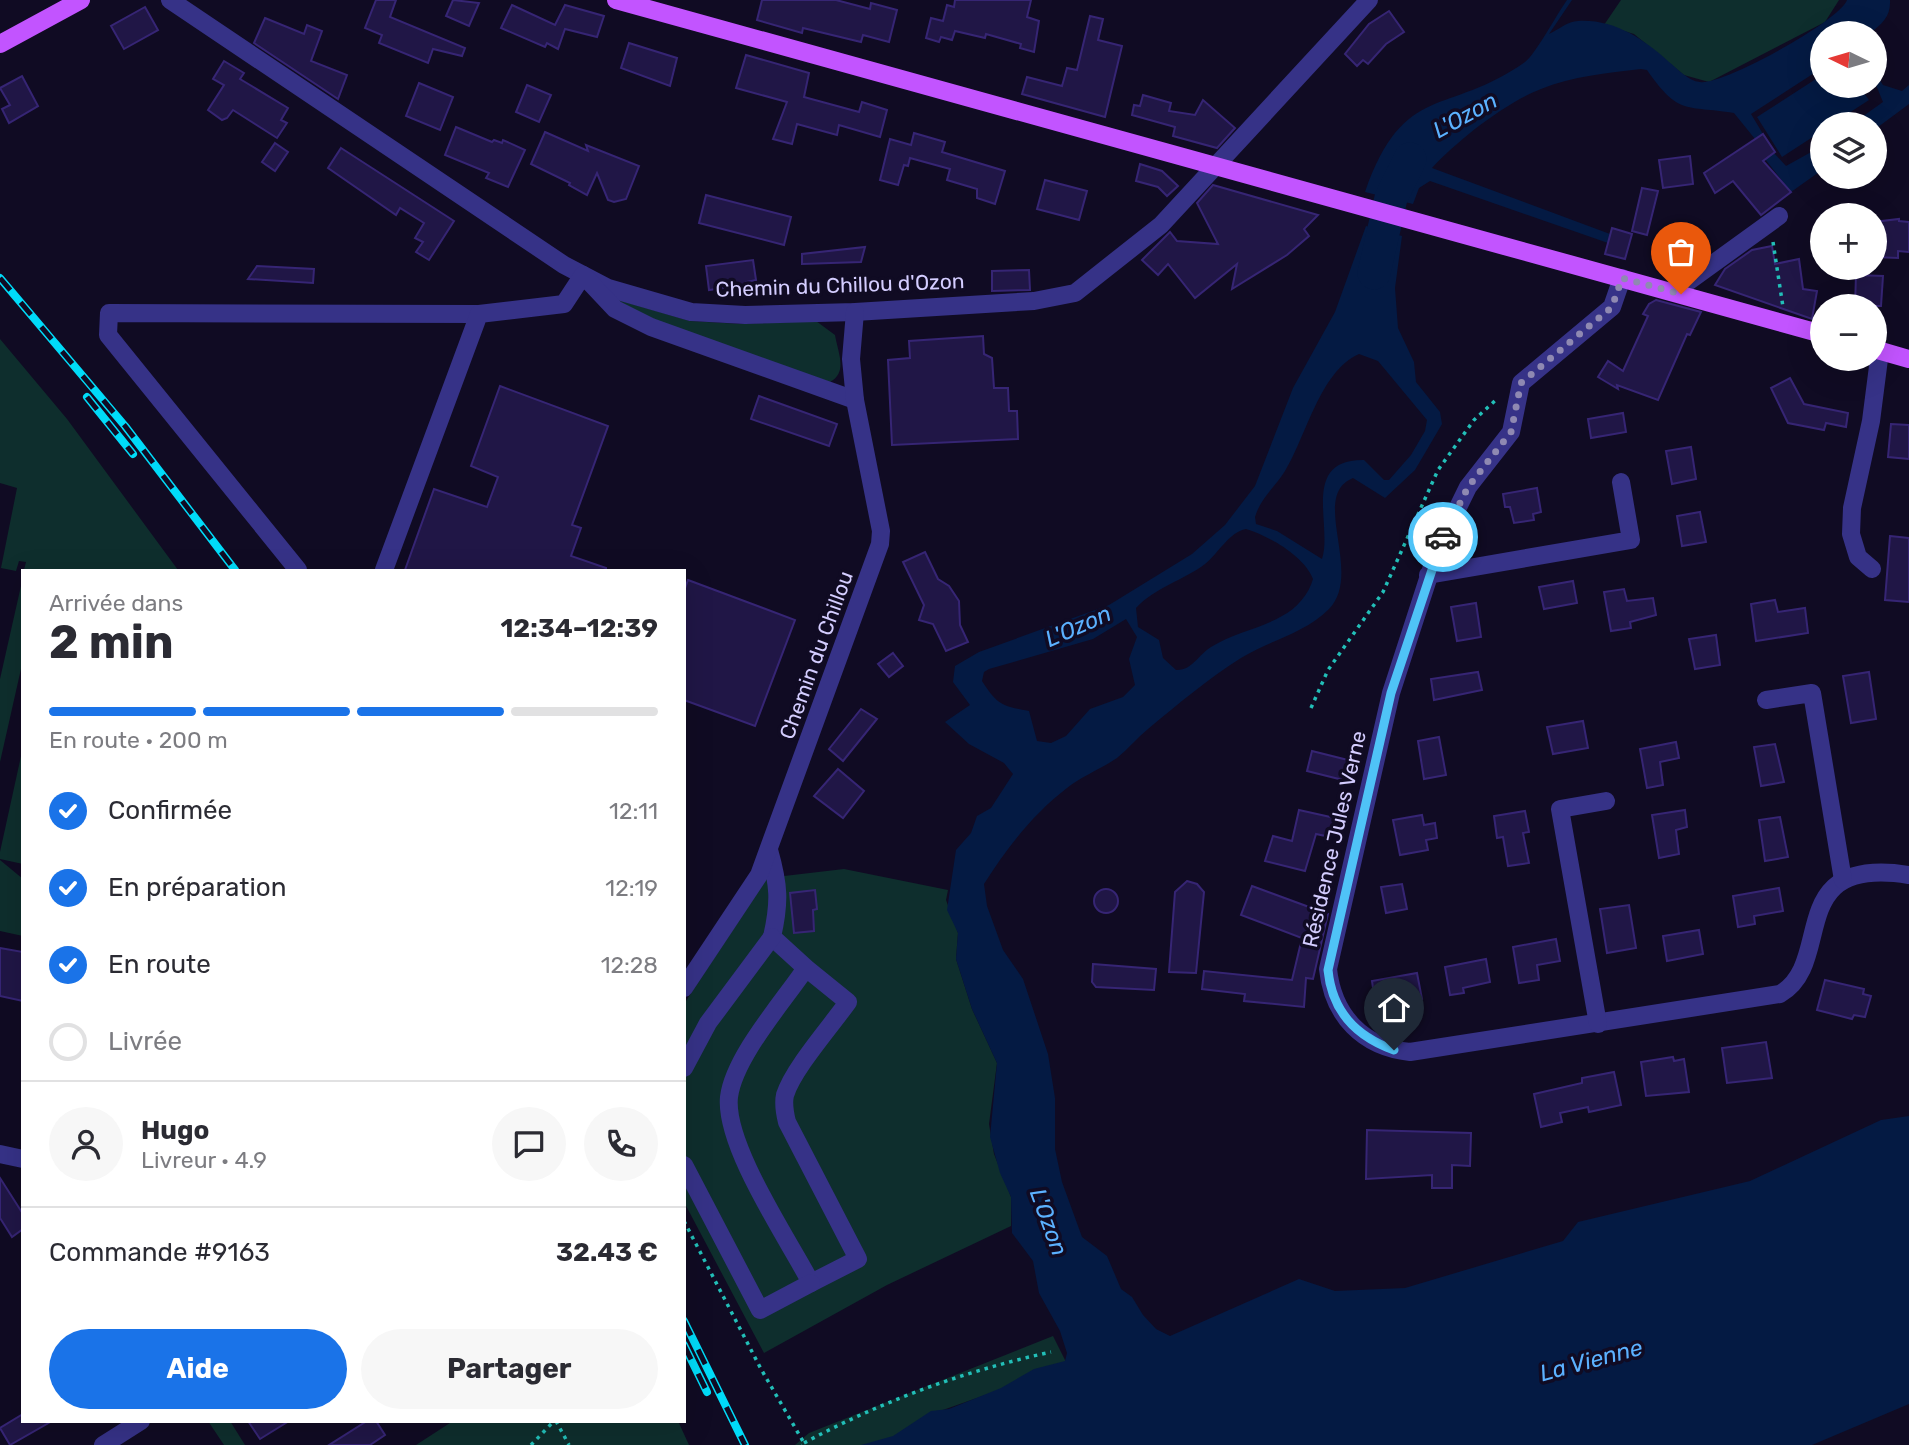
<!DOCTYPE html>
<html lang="fr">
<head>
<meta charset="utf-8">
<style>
	:root { --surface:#fff; --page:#f7f7f7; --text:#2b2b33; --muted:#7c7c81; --line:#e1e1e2; --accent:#1a73e8 }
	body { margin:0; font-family:Rubik,sans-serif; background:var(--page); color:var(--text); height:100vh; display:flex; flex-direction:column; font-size:26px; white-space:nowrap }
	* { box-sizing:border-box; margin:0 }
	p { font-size:23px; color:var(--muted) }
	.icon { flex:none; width:38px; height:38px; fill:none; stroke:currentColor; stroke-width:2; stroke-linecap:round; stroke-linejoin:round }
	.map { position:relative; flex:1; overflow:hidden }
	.drawer { position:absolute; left:21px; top:569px; width:665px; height:854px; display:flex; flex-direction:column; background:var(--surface); border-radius:0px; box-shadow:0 7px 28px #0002 }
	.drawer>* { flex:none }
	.needle { width:46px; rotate:275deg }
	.buttons { position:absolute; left:1810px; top:21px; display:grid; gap:14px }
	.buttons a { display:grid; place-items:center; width:77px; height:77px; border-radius:50%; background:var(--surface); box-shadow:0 7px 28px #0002; font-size:35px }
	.pin { position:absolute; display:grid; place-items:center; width:60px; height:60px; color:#fff; margin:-72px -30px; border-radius:50% 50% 50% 0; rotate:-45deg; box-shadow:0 0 7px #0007 }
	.pin .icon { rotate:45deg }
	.courier { position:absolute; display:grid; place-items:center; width:70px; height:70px; margin:-35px; border:5px solid #4fc3f7; border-radius:50%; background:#fff; color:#222; box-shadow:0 2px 9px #0007 }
	.summary em { font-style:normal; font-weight:700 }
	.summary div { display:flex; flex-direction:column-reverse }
	.summary { display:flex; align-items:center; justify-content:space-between; height:119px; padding:0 28px }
	h1 { font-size:46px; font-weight:700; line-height:52px }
	.bar { display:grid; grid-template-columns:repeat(4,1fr); gap:10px 7px; align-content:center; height:84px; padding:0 28px }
	.bar i { height:9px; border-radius:5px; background:var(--line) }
	.bar .selected { background:var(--accent) }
	.bar p { grid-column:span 4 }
	.line { display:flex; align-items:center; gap:18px; padding:0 28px; border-top:2px solid var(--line) }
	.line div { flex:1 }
	.round { display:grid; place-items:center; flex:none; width:74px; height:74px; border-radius:37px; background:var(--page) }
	ol { padding:0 28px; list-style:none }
	li { display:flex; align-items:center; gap:21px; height:77px }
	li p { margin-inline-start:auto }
	li .icon { padding:7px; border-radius:50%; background:var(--accent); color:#fff; stroke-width:4 }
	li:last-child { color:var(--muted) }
	li i { width:38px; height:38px; border:4px solid var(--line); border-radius:50% }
	.button { display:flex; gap:14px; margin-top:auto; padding:14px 28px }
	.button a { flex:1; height:80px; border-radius:42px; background:var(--accent); color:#fff; font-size:28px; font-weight:700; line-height:80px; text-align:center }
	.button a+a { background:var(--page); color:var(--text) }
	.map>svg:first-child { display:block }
</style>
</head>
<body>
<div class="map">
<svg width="1909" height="1445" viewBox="0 0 1909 1445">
	<rect width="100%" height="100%" fill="#100b23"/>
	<g fill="#0e2e2d">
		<path d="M1621,0H1839L1825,22L1709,82L1684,75L1634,34L1604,25Z"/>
		<path d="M615,299L690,321L741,324L816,321L835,335C838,353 848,372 830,382L645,318Z"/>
		<path d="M0,339L67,419L178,570H24L26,562L19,561L16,571L1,568L17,488L0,483Z"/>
		<path d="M23,577V660L0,762V679Z"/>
		<path d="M23,747V864L0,859V852Z"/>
		<path d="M0,860L23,879V936L0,931Z"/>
		<path d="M844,869L948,890L946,900L958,933L956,959L972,1009L997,1063L989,1124L994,1154L1011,1197V1226L887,1285L764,1353L684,1202V1004L767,878Z"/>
		<path d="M1053,1336L1068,1366L923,1417L900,1438L877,1445H795L809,1433Z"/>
		<path d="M208,1421H230L245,1445H224Z"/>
		<path d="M453,1421H678L689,1445H416Z"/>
	</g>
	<g fill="#041a43" fill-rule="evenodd">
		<path d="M1567,0H1572L1549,34C1558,30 1568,21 1578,21C1614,19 1644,39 1669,62C1678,69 1688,81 1700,82C1722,86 1841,20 1847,0H1890C1891,16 1882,24 1870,33H1822V68L1751,114L1763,134L1755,139L1734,113C1685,105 1679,116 1647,70L1641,69C1607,73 1573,76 1541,89C1505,103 1458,140 1432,168L1610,234L1608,243L1430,181L1419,188L1413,204L1365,192C1404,81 1447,117 1525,62C1535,55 1557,14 1567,0Z"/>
		<path d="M1874,49C1883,60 1886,66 1879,79L1883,85L1902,91L1909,85V104L1874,130V124H1852L1883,102L1874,80Z"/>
		<path d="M1822,75V86H1859L1869,100L1832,124H1822V131L1782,157L1757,117Z"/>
		<path d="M1822,146V170L1791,192L1765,159L1774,153L1786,166Z"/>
		<path d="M1366,226L1402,236L1395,288L1398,328L1414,362L1416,382L1440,412L1442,424L1415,470L1385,498L1353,478C1309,496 1364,573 1329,609C1304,634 1270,640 1241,658C1209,678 1178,704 1148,729C1137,738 1128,749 1117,758C1101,769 1082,776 1067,788C1033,814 1007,848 984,884L987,906L1003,950L1023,979L1048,1054L1055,1098V1149L1062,1182L1082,1237L1107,1256L1121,1289L1132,1297L1143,1315L1156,1329L1170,1336L1299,1279L1335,1291L1405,1288L1563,1241L1578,1222L1750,1181L1881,1120L1909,1116V1404L1812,1445H861L893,1436L931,1411L949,1409L1001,1388L1034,1369L1065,1361L1067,1353L1060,1331L1039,1293L1033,1261L1012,1233L1011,1197L1000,1173L990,1137L997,1063L972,1009L956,959L958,933L947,910L956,850L971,833L977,816L991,808L1013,774L1004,763L969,744L945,722L970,705L953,682L955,666L979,652L1109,605L1192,554L1225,525L1255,486L1293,388L1335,312ZM1359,354L1378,361L1427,420L1425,431L1411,455L1389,480H1384L1364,460C1300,459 1333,526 1322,559L1277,531L1256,524L1255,517C1260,499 1275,487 1285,471C1306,437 1320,371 1359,354ZM1246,529C1269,536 1304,556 1313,579C1309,594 1296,609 1282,616C1260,629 1233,633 1211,647C1199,654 1192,671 1176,670L1163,658L1159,640L1138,627L1136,608C1154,588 1184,580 1205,564C1218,554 1229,532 1246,529ZM1126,619L1137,637L1129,659L1135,685L1123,697L1090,709L1066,736L1051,743L1037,741L1029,711C1003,706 998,706 982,681L984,672L989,669L1093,639Z"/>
	</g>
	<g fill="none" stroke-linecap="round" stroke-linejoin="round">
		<path stroke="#041a43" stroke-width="33" d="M1374,273L1391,198L1410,159"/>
	</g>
	<g fill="#201646" stroke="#362574" stroke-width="2">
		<path d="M376,0H396L390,17L465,48L462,56L433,49L428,63L379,43L382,35L365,28Z"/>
		<path d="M453,0L479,3L469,26L446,16Z"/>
		<path d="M762,0H836L870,9L871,3L897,10L889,42L863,35L861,42L803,28L802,33L757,20Z"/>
		<path d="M955,0H1031L1027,17L1039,21L1034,52L1020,48L1021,44L986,34L985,38L955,31L952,40L941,37L939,42L926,38L931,18L943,21L947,5L954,7Z"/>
		<path d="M512,5L555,25L565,5L604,16L597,37L565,29L558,49L547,43L545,47L501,28Z"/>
		<path d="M145,7L158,30L124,49L111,26Z"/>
		<path d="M1389,11L1404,32L1386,44L1368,64L1363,60L1357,66L1345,54L1369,24Z"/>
		<path d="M1090,16L1103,19L1098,40L1122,46L1105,117L1022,94L1027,77L1062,86L1067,68L1077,70Z"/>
		<path d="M265,18L304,34L307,25L322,31L311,61L347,75L338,99L254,43Z"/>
		<path d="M629,43L677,58L670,86L621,68Z"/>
		<path d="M746,55L809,73L804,97L859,112L862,102L887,110L880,137L839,125L837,135L797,124L792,144L773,139L787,102L736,88Z"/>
		<path d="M224,61L244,73L240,79L288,108L281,120L287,123L277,138L233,110L227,118L222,120L208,110L224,85L213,79Z"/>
		<path d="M22,76L38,106L9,123L2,109L10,105L0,88Z"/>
		<path d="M419,83L453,97L440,130L406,116Z"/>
		<path d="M527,85L551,95L539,122L516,112Z"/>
		<path d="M1143,95L1171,103L1169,111L1195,115L1203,100L1235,128L1217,148L1173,136L1175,127L1132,115L1134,105L1140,106Z"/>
		<path d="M456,127L492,142L494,140L502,143L503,140L525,150L508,187L486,178L489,173L445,155Z"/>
		<path d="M545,132L588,151L586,145L639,166L626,199L614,202L608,200L597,173L587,195L569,185L570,183L531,164Z"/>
		<path d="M914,133L945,142L942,152L1005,171L995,204L977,198V189L947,180L950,169L910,158L908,166L904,165L898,185L880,180L890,139L911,145Z"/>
		<path d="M1763,134L1775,152L1763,161L1791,192L1761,215L1733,181L1715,193L1704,173Z"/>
		<path d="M275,143L288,152L275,171L262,162Z"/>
		<path d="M341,148L454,221L429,260L416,252L423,242L415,238L424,223L400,208L396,215L328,168Z"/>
		<path d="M1690,156L1693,184L1663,188L1659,160Z"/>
		<path d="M1140,164L1162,171L1178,186L1167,196L1158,187L1136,181Z"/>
		<path d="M1045,180L1087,191L1079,220L1037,209Z"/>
		<path d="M1213,185L1318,215L1304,229L1309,236L1287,255L1232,289L1237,264L1195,298L1168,264L1158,275L1142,260L1170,232L1177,241L1218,244L1197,203Z"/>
		<path d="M1642,188L1658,191L1647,235L1632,231Z"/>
		<path d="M706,195L791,217L784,245L699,223Z"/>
		<path d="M1899,219V221L1909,222V252L1898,251V258L1874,257V222Z"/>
		<path d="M1612,228L1632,234L1625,259L1605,254Z"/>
		<path d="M1772,246L1775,264L1799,259L1803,289L1817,291L1812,319L1715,285L1725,269L1752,250Z"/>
		<path d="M865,247L861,262L802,264V254Z"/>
		<path d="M753,260L756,280L746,282V285L709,290L706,266Z"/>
		<path d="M257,266L314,269L313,283L248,279Z"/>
		<path d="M1029,270L1030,290L992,291V271Z"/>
		<path d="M1856,275L1883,276L1881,306H1855Z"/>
		<path d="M1656,300L1701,312L1690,335L1687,334L1658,400L1617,385L1618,389L1598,377L1608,361L1623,371L1648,316L1643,314L1649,304Z"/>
		<path d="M983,336L984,354L992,358L994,388H1008L1009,411H1017L1018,439L892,445L888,360L910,358L909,341Z"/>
		<path d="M1790,378L1804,404L1848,413L1846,427L1826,423L1824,430L1788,423L1771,388Z"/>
		<path d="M500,386L608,426L572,525L581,528L571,556L606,568V570H405L434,489L487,507L498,477L471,466Z"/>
		<path d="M759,396L837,424L829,446L751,419Z"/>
		<path d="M1623,413L1626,432L1591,438L1588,419Z"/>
		<path d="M1891,424L1909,425V459L1888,457Z"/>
		<path d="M1691,447L1696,479L1672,484L1666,451Z"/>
		<path d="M1537,488L1541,512L1533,514L1534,520L1514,523L1510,507H1505L1503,494Z"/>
		<path d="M1700,512L1706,542L1682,546L1677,516Z"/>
		<path d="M1890,536L1909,538V602L1885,600Z"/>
		<path d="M925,552L938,579L949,586L959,601L960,625L968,642L946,651L933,624L919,620L924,605L903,562Z"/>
		<path d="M688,580L795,620L755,726L684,700V591Z"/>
		<path d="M1573,581L1577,603L1544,609L1539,587Z"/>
		<path d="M1624,589L1627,601L1653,598L1656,615L1630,622L1631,628L1611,631L1604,592Z"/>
		<path d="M1775,600L1778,612L1805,608L1808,633L1756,641L1751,604Z"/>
		<path d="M1476,603L1481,637L1457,641L1451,607Z"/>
		<path d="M1716,635L1720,665L1695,669L1689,639Z"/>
		<path d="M893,653L903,666L889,677L878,664Z"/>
		<path d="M1478,672L1482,690L1434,700L1431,679Z"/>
		<path d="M1869,672L1876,719L1851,723L1843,676Z"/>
		<path d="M861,709L877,719L843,761L829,749Z"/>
		<path d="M1583,721L1588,748L1553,754L1547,727Z"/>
		<path d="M1439,737L1446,775L1424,779L1418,741Z"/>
		<path d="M1676,742L1679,758L1660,762L1663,785L1647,788L1640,749Z"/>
		<path d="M1775,744L1784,782L1761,786L1754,747Z"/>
		<path d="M1312,751L1348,760L1343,780L1307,771Z"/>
		<path d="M838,769L864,791L843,818L814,796Z"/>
		<path d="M1299,810L1335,818L1330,837L1316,834L1305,871L1265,861L1273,836L1292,841Z"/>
		<path d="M1685,810L1687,827L1676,830L1679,854L1659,858L1652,815Z"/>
		<path d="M1525,811L1529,832L1523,833L1529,863L1508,866L1503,837L1497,838L1494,816Z"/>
		<path d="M1422,815L1424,825L1435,823L1437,838L1426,840L1428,850L1400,855L1393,820Z"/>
		<path d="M1780,817L1788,857L1765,861L1759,820Z"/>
		<path d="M1187,881L1197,884L1204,892L1196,973L1169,972L1175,892Z"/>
		<path d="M1402,884L1407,909L1386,913L1381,887Z"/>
		<path d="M1252,886L1328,914L1313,979L1306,978L1304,1007L1244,1001L1245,994L1202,989L1204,971L1292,980L1302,938L1241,915Z"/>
		<path d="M1779,888L1783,911L1754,916L1755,924L1738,927L1733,896Z"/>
		<circle cx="1106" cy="901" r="12"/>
		<path d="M815,890L817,909L813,910L814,931L794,933L790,893Z"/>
		<path d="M1629,905L1636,948L1607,953L1600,909Z"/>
		<path d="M1699,930L1703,954L1667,961L1663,936Z"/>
		<path d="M1556,939L1560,961L1537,965L1539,980L1519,983L1513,947Z"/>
		<path d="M0,948L23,952V1001L0,996Z"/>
		<path d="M1486,959L1490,982L1463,988L1464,993L1450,995L1445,967Z"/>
		<path d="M1093,964L1156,969L1154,990L1096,987L1092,982Z"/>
		<path d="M1417,973L1422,999L1403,1003L1401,998L1375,1002L1372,981Z"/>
		<path d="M1825,980L1864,989L1863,994L1871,996L1865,1017L1854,1015L1852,1019L1817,1010Z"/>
		<path d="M1766,1042L1772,1078L1727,1083L1722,1048Z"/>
		<path d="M1673,1057L1674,1061L1684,1059L1689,1092L1646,1096L1641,1062Z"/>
		<path d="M1614,1072L1621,1105L1589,1112L1588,1107L1560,1113L1562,1122L1541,1127L1534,1094L1582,1083V1078Z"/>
		<path d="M1367,1130L1471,1133L1470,1166L1452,1165V1188H1432V1175L1366,1179Z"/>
		<path d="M0,1178L23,1214V1229L12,1237L0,1218Z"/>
		<path d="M23,1414V1421H52L10,1445L0,1428Z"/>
		<path d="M248,1421H289L260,1439Z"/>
		<path d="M367,1421H376L385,1435L370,1445H329Z"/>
	</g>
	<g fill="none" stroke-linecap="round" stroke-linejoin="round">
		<g stroke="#22bfb8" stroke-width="3.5" stroke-dasharray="3.5 5" stroke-linecap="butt">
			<path d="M1773,242L1783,307"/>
			<path d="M1311,708L1328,670L1383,592L1438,470L1474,420L1498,398"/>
			<path d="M684,1221L761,1369L804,1443L802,1445"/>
			<path d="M556,1421L569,1445"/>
			<path d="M804,1443C882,1401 964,1371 1051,1352"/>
			<path d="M531,1445L554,1421"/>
		</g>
		<g stroke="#363287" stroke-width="18">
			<path d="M170,0L564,265L608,288L691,312L745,315L855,312L1034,301L1075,293L1161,225L1369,0"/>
			<path d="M1622,278L1612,307L1521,383L1511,432L1468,487L1438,548L1391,693L1328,969C1333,1016 1363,1047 1410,1052L1780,994C1836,962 1782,855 1909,875"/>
			<path d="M1681,294L1685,284L1779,216"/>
			<path d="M1872,569L1858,557L1851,534L1852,508L1871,421L1880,351"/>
			<path d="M298,570L108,335L109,313L479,314"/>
			<path d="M384,570L479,314L564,304L583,275L615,309L651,327L855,400"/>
			<path d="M1428,575L1631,540L1621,482"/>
			<path d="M1766,700L1812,693L1843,880"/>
			<path d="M769,850C779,885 780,902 772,937L806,968C783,1002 734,1057 729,1097C724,1145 788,1239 811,1283L858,1259L787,1122C785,1114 783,1104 785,1095C793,1069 831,1026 848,1002L806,968"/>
			<path d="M684,988L759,875L880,544L881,531L855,400L851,359L855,312"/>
			<path d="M1598,1024L1560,809L1606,801"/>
			<path d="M684,1068L708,1023L772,937"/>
			<path d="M0,1154L23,1159"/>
			<path d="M684,1165L760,1310L811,1283"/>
			<path d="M103,1445L141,1421"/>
		</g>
		<g stroke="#c254ff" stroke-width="18">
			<path d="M616,0L1822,334"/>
			<path d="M0,44L81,0"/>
			<path d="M1874,349L1909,359"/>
		</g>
		<g stroke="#00dbf8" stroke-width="8">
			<g id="rail">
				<path d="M0,278L125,426L235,570"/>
				<path d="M87,397L133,454"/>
				<path d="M684,1321L745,1445"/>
				<path d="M684,1345L707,1392"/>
			</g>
		</g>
		<use href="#rail" stroke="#100b23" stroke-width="5" stroke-dasharray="16" stroke-linecap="butt"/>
	</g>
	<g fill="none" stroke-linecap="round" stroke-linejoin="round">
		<path stroke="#8f89b2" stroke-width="7" stroke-dasharray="0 12.6" d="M1443,537L1468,487L1511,432L1521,383L1612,307L1622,278L1681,294"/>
		<path stroke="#4fc3f7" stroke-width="9" d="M1394,1050C1355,1036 1332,1011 1328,970L1391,693L1443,537"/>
	</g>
	<g text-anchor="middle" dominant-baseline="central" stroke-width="7" stroke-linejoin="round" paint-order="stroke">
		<g font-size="21" fill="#d4cdff" stroke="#100b23">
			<text transform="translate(840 285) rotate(-2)">Chemin du Chillou d'Ozon</text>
			<text transform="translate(816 655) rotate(-70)">Chemin du Chillou</text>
			<text transform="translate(1334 839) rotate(-77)">Résidence Jules Verne</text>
		</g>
		<g font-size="23" font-style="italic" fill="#5bb1ff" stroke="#100b23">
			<text transform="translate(1465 115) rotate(-29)">L'Ozon</text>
			<text transform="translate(1078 626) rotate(-24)">L'Ozon</text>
			<text transform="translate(1049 1222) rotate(70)">L'Ozon</text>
			<text transform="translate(1591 1360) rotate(-15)">La Vienne</text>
		</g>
	</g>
</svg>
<div class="buttons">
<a><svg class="needle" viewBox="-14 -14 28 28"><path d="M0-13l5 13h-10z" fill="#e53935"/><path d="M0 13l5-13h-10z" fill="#7c7c81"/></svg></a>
<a><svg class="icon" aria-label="layers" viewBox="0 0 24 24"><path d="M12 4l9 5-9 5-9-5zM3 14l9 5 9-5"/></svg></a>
<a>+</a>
<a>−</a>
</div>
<div class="pin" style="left:1681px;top:294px;background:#ea580c"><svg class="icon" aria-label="bag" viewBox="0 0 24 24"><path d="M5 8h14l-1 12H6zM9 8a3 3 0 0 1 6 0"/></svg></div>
<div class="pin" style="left:1394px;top:1050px;background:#1f2937"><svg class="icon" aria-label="home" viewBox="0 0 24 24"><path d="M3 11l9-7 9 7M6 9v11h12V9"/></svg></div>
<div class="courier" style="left:1443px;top:537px"><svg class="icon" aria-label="car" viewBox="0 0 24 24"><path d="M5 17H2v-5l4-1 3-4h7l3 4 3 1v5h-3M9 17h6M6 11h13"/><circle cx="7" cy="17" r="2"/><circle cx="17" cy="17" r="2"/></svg></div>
<section class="drawer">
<div class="summary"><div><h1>2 min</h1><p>Arrivée dans</p></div><em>12:34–12:39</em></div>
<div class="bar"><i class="selected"></i><i class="selected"></i><i class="selected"></i><i></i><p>En route · 200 m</p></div>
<ol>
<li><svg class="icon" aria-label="check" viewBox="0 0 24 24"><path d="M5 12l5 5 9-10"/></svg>Confirmée<p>12:11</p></li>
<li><svg class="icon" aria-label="check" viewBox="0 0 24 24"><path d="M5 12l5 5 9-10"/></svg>En préparation<p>12:19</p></li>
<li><svg class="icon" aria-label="check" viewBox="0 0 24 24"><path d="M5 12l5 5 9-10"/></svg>En route<p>12:28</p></li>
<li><i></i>Livrée</li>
</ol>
<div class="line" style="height:126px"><a class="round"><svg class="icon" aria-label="person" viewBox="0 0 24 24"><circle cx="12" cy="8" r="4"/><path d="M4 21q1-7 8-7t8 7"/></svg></a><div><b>Hugo</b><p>Livreur · 4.9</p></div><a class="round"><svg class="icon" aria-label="chat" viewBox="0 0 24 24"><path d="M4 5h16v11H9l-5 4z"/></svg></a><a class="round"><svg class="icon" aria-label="phone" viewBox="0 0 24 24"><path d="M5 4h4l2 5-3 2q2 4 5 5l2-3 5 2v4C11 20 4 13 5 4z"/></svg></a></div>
<div class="line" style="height:91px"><div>Commande #9163</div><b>32.43 €</b></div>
<div class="button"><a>Aide</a><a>Partager</a></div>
</section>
</div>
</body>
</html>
